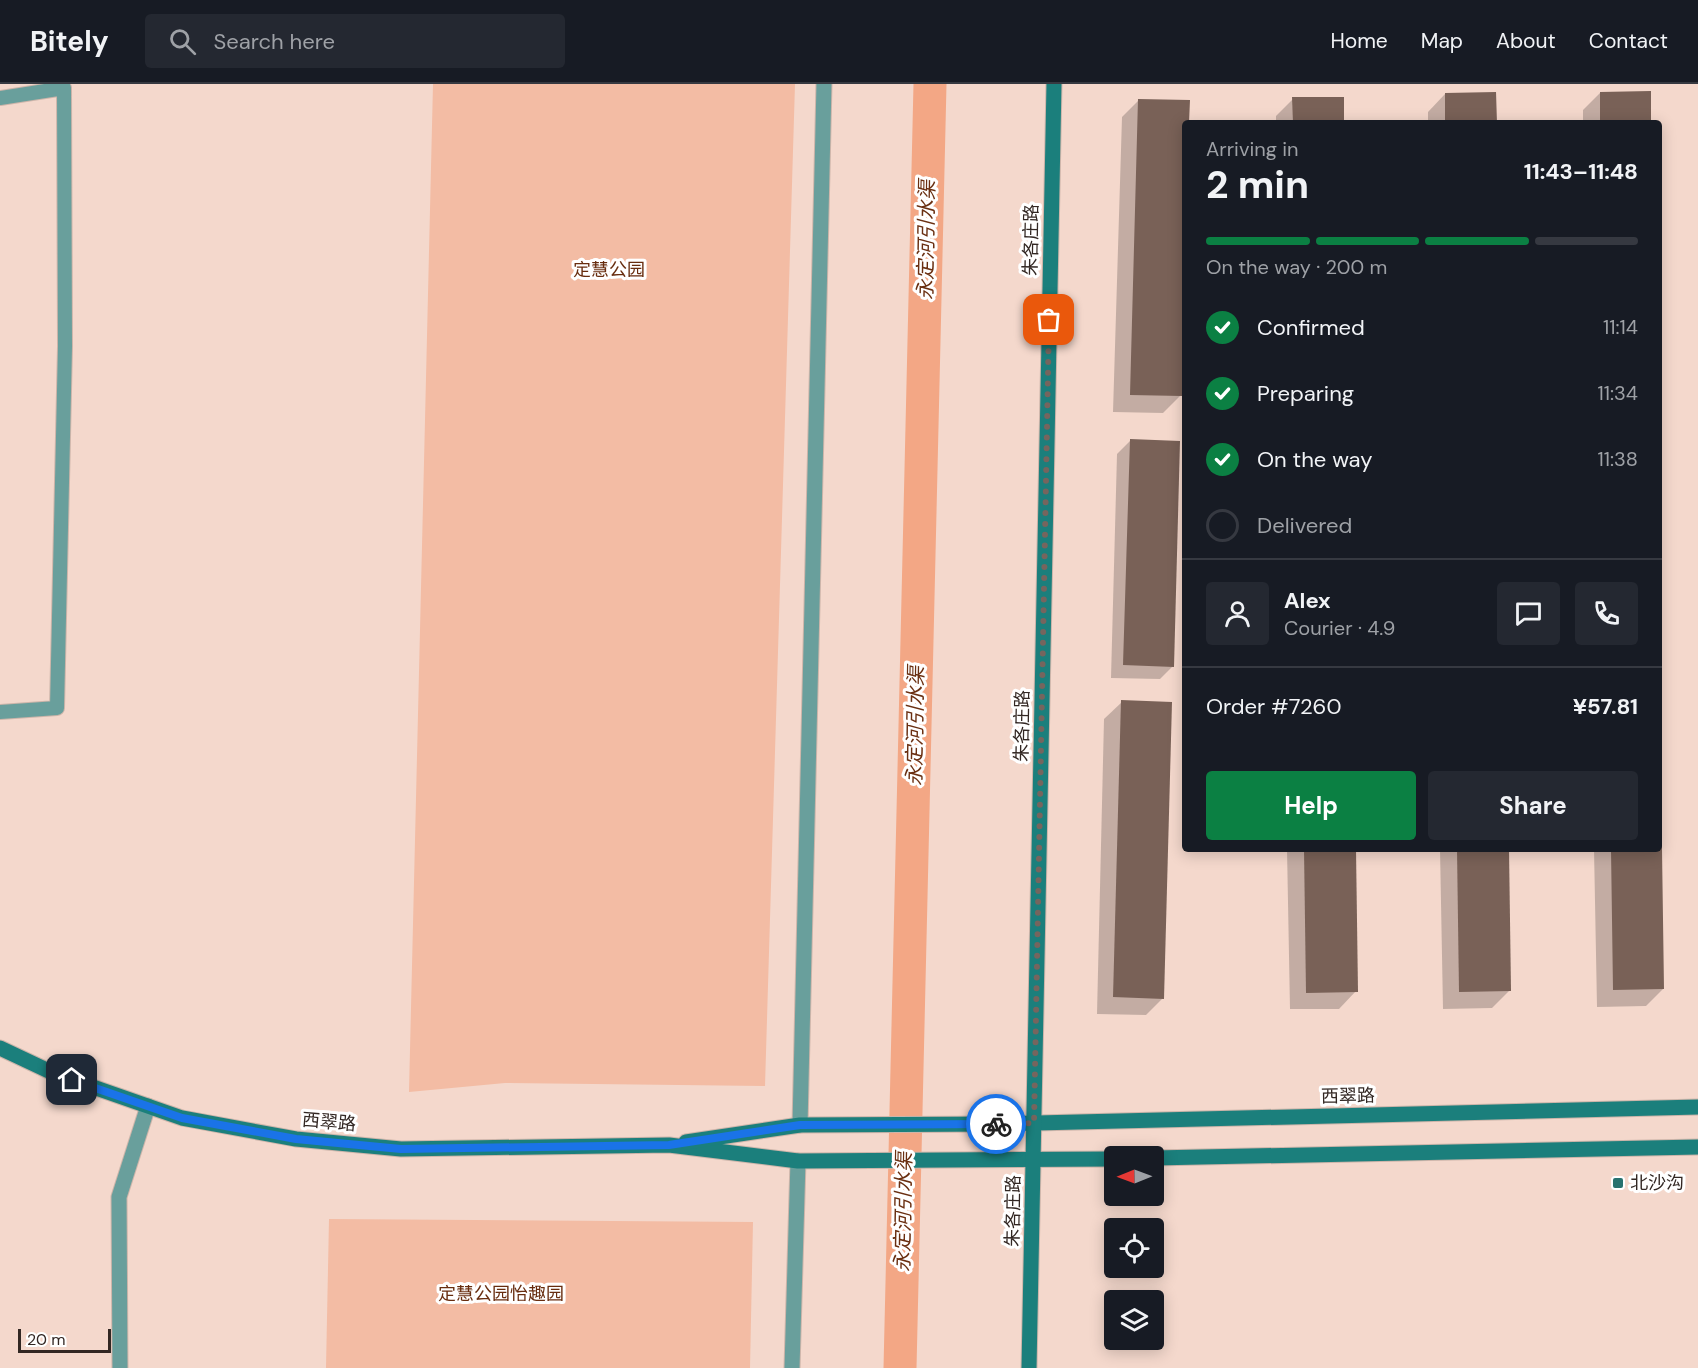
<!DOCTYPE html>
<html lang="en">
<head>
<meta charset="utf-8">
<style>
	:root { --surface:#171b24; --page:#242831; --text:#f1f3f6; --muted:#9ea1a6; --line:#363941; --accent:#0b8043 }
	body { margin:0; font-family:"DM Sans","Noto Sans SC",sans-serif; background:var(--page); color:var(--text); height:100vh; display:flex; flex-direction:column; font-size:22px; white-space:nowrap }
	* { box-sizing:border-box; margin:0 }
	p { font-size:20px; color:var(--muted) }
	.icon { flex:none; width:33px; height:33px; fill:none; stroke:currentColor; stroke-width:2; stroke-linecap:round; stroke-linejoin:round }
	.map { position:relative; flex:1; overflow:hidden }
	.drawer { position:absolute; left:1182px; top:36px; width:480px; height:732px; display:flex; flex-direction:column; background:var(--surface); border-radius:6px; box-shadow:0 3px 15px #0003 }
	.drawer>* { flex:none }
	.needle { width:39px; rotate:269deg }
	.tools { position:absolute; left:1104px; top:1062px; display:grid; gap:12px }
	.tools a { display:grid; place-items:center; width:60px; height:60px; border-radius:6px; background:var(--surface); box-shadow:0 3px 15px #0003; font-size:30px }
	.scale { position:absolute; left:18px; bottom:15px; width:93px; box-sizing:border-box; padding-left:6px; border:3px solid #322723; border-top:0; font-size:16px; line-height:21px; white-space:nowrap; color:#322723; -webkit-text-stroke:4px #fff; paint-order:stroke }
	.pin { position:absolute; display:grid; place-items:center; width:51px; height:51px; color:#fff; margin:-26px; border-radius:12px; box-shadow:0 3px 9px #0006 }
	.courier { position:absolute; display:grid; place-items:center; width:60px; height:60px; margin:-30px; border:4px solid #1a73e8; border-radius:50%; background:#fff; color:#222; box-shadow:0 2px 8px #0007 }
	.overview em { font-style:normal; font-weight:700 }
	.overview div { display:flex; flex-direction:column-reverse }
	.overview { display:flex; align-items:center; justify-content:space-between; height:102px; padding:0 24px }
	h1 { font-size:39px; font-weight:700; line-height:45px }
	.bar { display:grid; grid-template-columns:repeat(4,1fr); gap:9px 6px; align-content:center; height:72px; padding:0 24px }
	.bar i { height:8px; border-radius:4px; background:var(--line) }
	.bar .current { background:var(--accent) }
	.bar p { grid-column:span 4 }
	.line { display:flex; align-items:center; gap:15px; padding:0 24px; border-top:2px solid var(--line) }
	.line div { flex:1 }
	.round { display:grid; place-items:center; flex:none; width:63px; height:63px; border-radius:6px; background:var(--page) }
	ol { padding:0 24px; list-style:none }
	li { display:flex; align-items:center; gap:18px; height:66px }
	li p { margin-inline-start:auto }
	li .icon { padding:6px; border-radius:50%; background:var(--accent); color:#fff; stroke-width:4 }
	li:last-child { color:var(--muted) }
	li i { width:33px; height:33px; border:3px solid var(--line); border-radius:50% }
	.action { display:flex; gap:12px; margin-top:auto; padding:12px 24px }
	.action a { flex:1; height:69px; border-radius:6px; background:var(--accent); color:#fff; font-size:24px; font-weight:700; line-height:69px; text-align:center }
	.action a+a { background:var(--page); color:var(--text) }
	header { display:flex; align-items:center; gap:36px; box-sizing:border-box; height:84px; padding:0 30px; background:var(--surface); border-bottom:2px solid var(--line) }
	header strong { font-size:28px }
	nav { display:flex; gap:33px; margin-inline-start:auto; font-size:21px }
	.search { width:420px; height:54px; background:var(--page); display:flex; align-items:center; gap:15px; box-sizing:border-box; padding:0 21px; border-radius:6px; color:var(--muted); font-size:22px }
	.map>svg:first-child { display:block }
</style>
</head>
<body>
<header>
<strong>Bitely</strong>
<div class="search"><svg class="icon" aria-label="search" viewBox="0 0 24 24"><circle cx="10" cy="10" r="6"/><path d="M15 15l6 6"/></svg>Search here</div>
<nav><a>Home</a><a>Map</a><a>About</a><a>Contact</a></nav>
</header>
<div class="map">
<svg width="1698" height="1284" viewBox="0 0 1698 1284">
	<rect width="100%" height="100%" fill="#f4d8cc"/>
	<g fill="#f3bca4">
		<path d="M433,0H795L765,1002L505,999L409,1008Z"/>
		<path d="M329,1135L753,1138L750,1284H326Z"/>
	</g>
	<g fill="#0003">
		<path d="M1600,9L1650,39H1583V26Z"/>
		<path d="M1445,10L1495,39H1428V28Z"/>
		<path d="M1293,15L1343,39H1276V32Z"/>
		<path d="M1139,16L1188,39H1185V134L1180,312L1163,329L1113,328L1122,33Z"/>
		<path d="M1130,357L1173,582L1160,595L1111,594L1117,370Z"/>
		<path d="M1122,618L1163,914L1146,931L1097,930L1104,635Z"/>
		<path d="M1659,663L1663,905L1646,922L1597,923L1594,765H1659Z"/>
		<path d="M1287,765H1354L1356,907L1339,925H1290Z"/>
		<path d="M1440,765H1507L1509,907L1492,924L1443,925Z"/>
	</g>
	<g fill="none" stroke-linecap="round" stroke-linejoin="round">
		<path stroke="#f3a785" stroke-width="33" d="M900,1284L930,0"/>
	</g>
	<g fill="#796157">
		<path d="M1651,7V39H1600V8Z"/>
		<path d="M1496,8L1497,39H1445V9Z"/>
		<path d="M1292,13H1344V39H1293Z"/>
		<path d="M1138,15L1190,16L1189,39H1185V188L1182,312L1130,311Z"/>
		<path d="M1130,355L1180,357L1174,583L1123,581Z"/>
		<path d="M1121,616L1172,618L1164,915L1113,913Z"/>
		<path d="M1659,696H1661L1664,905L1613,906L1611,765H1659Z"/>
		<path d="M1304,765H1356L1358,908L1306,909Z"/>
		<path d="M1457,765H1509L1511,907L1459,908Z"/>
	</g>
	<g fill="none" stroke-linecap="round" stroke-linejoin="round">
		<g stroke="#cdb5aa" stroke-width="16">
			<path id="lane" d="M0,14L64,4L65,262L57,624L0,628"/>
		</g>
		<g stroke="#cdb5aa" stroke-width="17">
			<g id="street">
				<path d="M800,1041L824,0"/>
				<path d="M120,1284L119,1113L148,1022"/>
				<path d="M792,1284L798,1077"/>
			</g>
		</g>
		<g stroke="#cdb5aa" stroke-width="17">
			<g id="secondary">
				<path d="M0,964L53,989L182,1034L296,1055L401,1065L669,1061L798,1077L1114,1075"/>
				<path d="M686,1058L800,1041L999,1040L1698,1023"/>
				<path d="M1154,1074L1698,1063"/>
				<path d="M1029,1284L1054,0"/>
			</g>
		</g>
		<use href="#lane" stroke="#699f9c" stroke-width="14"/>
		<use href="#street" stroke="#699f9c" stroke-width="15"/>
		<use href="#secondary" stroke="#1b7f7c" stroke-width="15"/>
	</g>
	<g fill="none" stroke-linecap="round" stroke-linejoin="round">
		<path stroke="#76655e" stroke-width="6" stroke-dasharray="0 10.8" d="M996,1040L1034,1039L1049,236"/>
		<path stroke="#1a73e8" stroke-width="8" d="M72,996L182,1034L296,1055L401,1065L669,1061L800,1041L996,1040"/>
	</g>
	<rect fill="#28726f" stroke="#fff" stroke-width="2" x="1612" y="1093" width="12" height="12" rx="3"/>
	<g text-anchor="middle" dominant-baseline="central" stroke-width="6" stroke-linejoin="round" paint-order="stroke">
		<g font-size="18" fill="#322723" stroke="#fff">
			<text transform="translate(1031 156) rotate(-89)">朱各庄路</text>
			<text transform="translate(1022 642) rotate(-89)">朱各庄路</text>
			<text transform="translate(1348 1012) rotate(-1)">西翠路</text>
			<text transform="translate(329 1038) rotate(5)">西翠路</text>
			<text transform="translate(1013 1127) rotate(-89)">朱各庄路</text>
		</g>
		<g font-size="18" fill="#682d0f" stroke="#fff">
			<text x="609" y="186">定慧公园</text>
			<text x="501" y="1210">定慧公园怡趣园</text>
		</g>
		<g font-size="18" fill="#322723" stroke="#fff" text-anchor="start">
			<text x="1630" y="1099">北沙沟</text>
		</g>
		<g font-size="20" font-style="italic" fill="#6a2f11" stroke="#fff">
			<text transform="translate(926 156) rotate(-89)">永定河引水渠</text>
			<text transform="translate(915 642) rotate(-89)">永定河引水渠</text>
			<text transform="translate(903 1128) rotate(-89)">永定河引水渠</text>
		</g>
	</g>
</svg>
<div class="tools">
<a><svg class="needle" viewBox="-14 -14 28 28"><path d="M0-13l5 13h-10z" fill="#e53935"/><path d="M0 13l5-13h-10z" fill="#9ea1a6"/></svg></a>
<a><svg class="icon" aria-label="locate" viewBox="0 0 24 24"><circle cx="12" cy="12" r="6"/><path d="M12 2v4M12 18v4M2 12h4M18 12h4"/></svg></a>
<a><svg class="icon" aria-label="layers" viewBox="0 0 24 24"><path d="M12 4l9 5-9 5-9-5zM3 14l9 5 9-5"/></svg></a>
</div>
<div class="scale">20 m</div>
<div class="pin" style="left:1049px;top:236px;background:#ea580c"><svg class="icon" aria-label="bag" viewBox="0 0 24 24"><path d="M5 8h14l-1 12H6zM9 8a3 3 0 0 1 6 0"/></svg></div>
<div class="pin" style="left:72px;top:996px;background:#1f2937"><svg class="icon" aria-label="home" viewBox="0 0 24 24"><path d="M3 11l9-7 9 7M6 9v11h12V9"/></svg></div>
<div class="courier" style="left:996px;top:1040px"><svg class="icon" aria-label="bike" viewBox="0 0 24 24"><circle cx="6" cy="16" r="4"/><circle cx="18" cy="16" r="4"/><path d="M6 16l4-8h5l3 8M10 8l3 8H6M13 5h3"/></svg></div>
<section class="drawer">
<div class="overview"><div><h1>2 min</h1><p>Arriving in</p></div><em>11:43–11:48</em></div>
<div class="bar"><i class="current"></i><i class="current"></i><i class="current"></i><i></i><p>On the way · 200 m</p></div>
<ol>
<li><svg class="icon" aria-label="check" viewBox="0 0 24 24"><path d="M5 12l5 5 9-10"/></svg>Confirmed<p>11:14</p></li>
<li><svg class="icon" aria-label="check" viewBox="0 0 24 24"><path d="M5 12l5 5 9-10"/></svg>Preparing<p>11:34</p></li>
<li><svg class="icon" aria-label="check" viewBox="0 0 24 24"><path d="M5 12l5 5 9-10"/></svg>On the way<p>11:38</p></li>
<li><i></i>Delivered</li>
</ol>
<div class="line" style="height:108px"><a class="round"><svg class="icon" aria-label="person" viewBox="0 0 24 24"><circle cx="12" cy="8" r="4"/><path d="M4 21q1-7 8-7t8 7"/></svg></a><div><b>Alex</b><p>Courier · 4.9</p></div><a class="round"><svg class="icon" aria-label="chat" viewBox="0 0 24 24"><path d="M4 5h16v11H9l-5 4z"/></svg></a><a class="round"><svg class="icon" aria-label="phone" viewBox="0 0 24 24"><path d="M5 4h4l2 5-3 2q2 4 5 5l2-3 5 2v4C11 20 4 13 5 4z"/></svg></a></div>
<div class="line" style="height:78px"><div>Order #7260</div><b>¥57.81</b></div>
<div class="action"><a>Help</a><a>Share</a></div>
</section>
</div>
</body>
</html>
